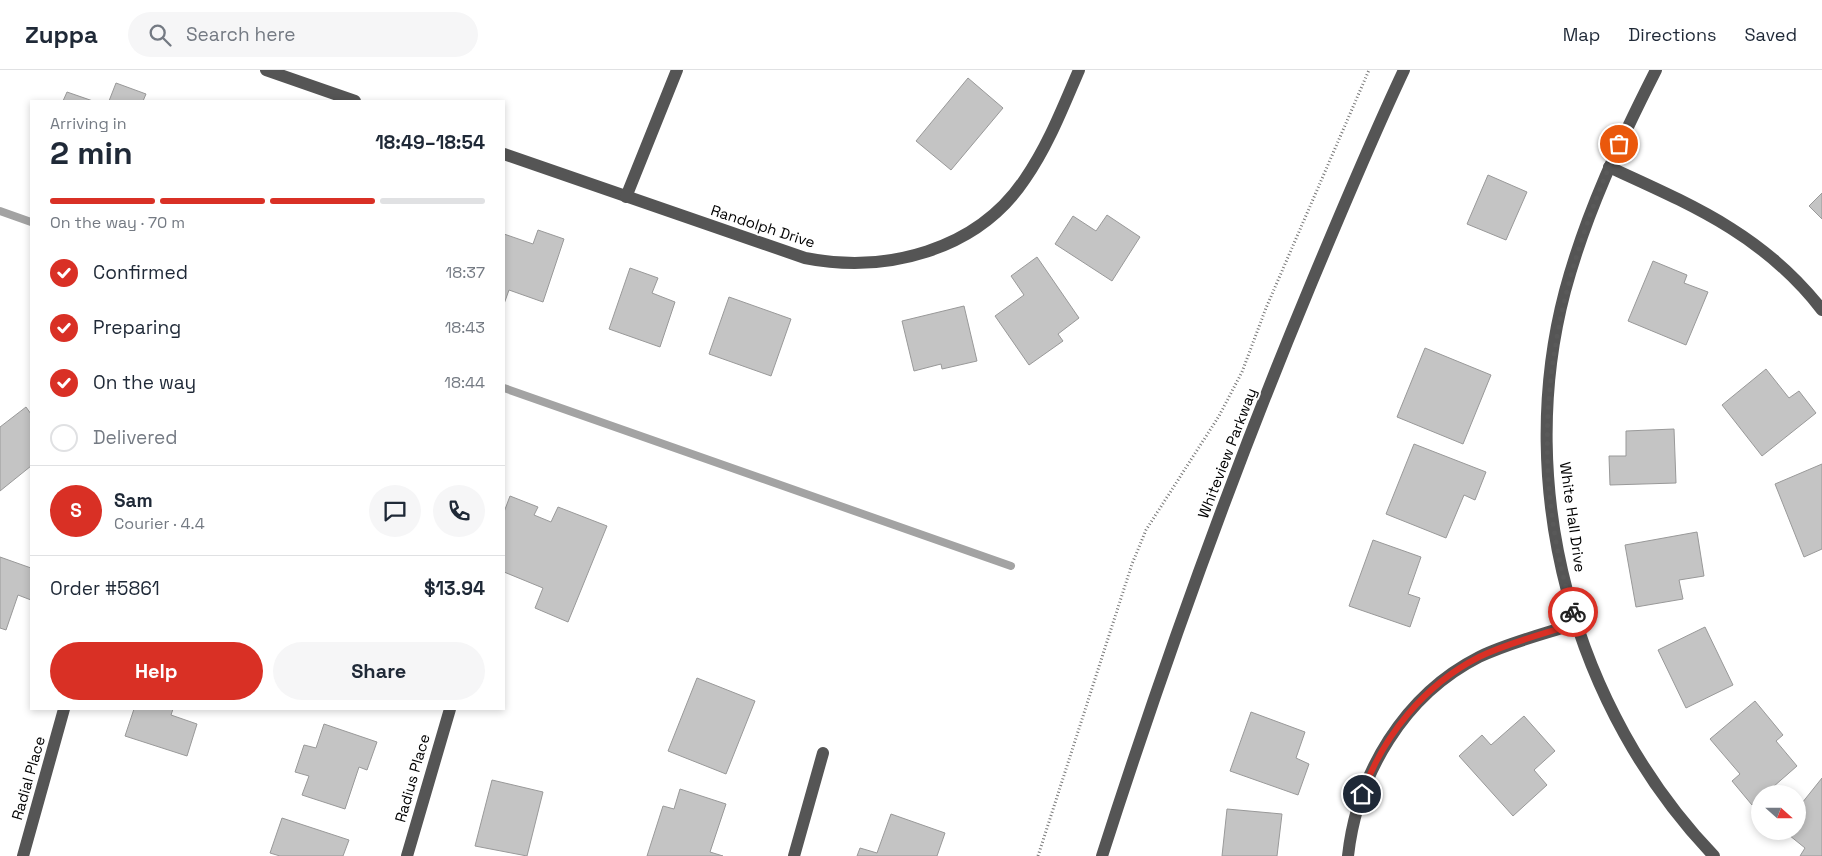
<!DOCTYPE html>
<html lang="en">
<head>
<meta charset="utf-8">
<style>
	:root { --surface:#fff; --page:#f6f6f7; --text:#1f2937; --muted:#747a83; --line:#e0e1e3; --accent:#d93025 }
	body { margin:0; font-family:"Space Grotesk",sans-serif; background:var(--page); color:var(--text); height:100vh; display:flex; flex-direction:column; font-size:19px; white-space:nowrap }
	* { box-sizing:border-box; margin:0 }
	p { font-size:16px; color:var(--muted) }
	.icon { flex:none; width:28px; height:28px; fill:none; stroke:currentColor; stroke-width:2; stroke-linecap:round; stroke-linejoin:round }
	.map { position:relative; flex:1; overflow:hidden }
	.panel { position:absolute; left:30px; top:30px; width:475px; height:610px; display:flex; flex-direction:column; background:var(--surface); border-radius:0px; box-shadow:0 2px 8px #0003 }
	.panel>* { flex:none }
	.needle { width:32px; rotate:111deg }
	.fabs { position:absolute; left:1751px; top:715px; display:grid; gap:10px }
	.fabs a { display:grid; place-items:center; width:55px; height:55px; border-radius:50%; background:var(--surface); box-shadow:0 2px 8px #0003; font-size:25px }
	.pin { position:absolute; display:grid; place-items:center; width:42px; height:42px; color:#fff; margin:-21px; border:2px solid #fff; border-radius:50%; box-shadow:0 1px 5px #0007 }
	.courier { position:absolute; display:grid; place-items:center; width:50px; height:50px; margin:-25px; border:4px solid #d93025; border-radius:50%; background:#fff; color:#222; box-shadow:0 1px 6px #0007 }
	.overview em { font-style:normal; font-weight:700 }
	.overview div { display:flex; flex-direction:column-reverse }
	.overview { display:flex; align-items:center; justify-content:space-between; height:85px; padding:0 20px }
	h1 { font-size:32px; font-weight:700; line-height:38px }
	.bar { display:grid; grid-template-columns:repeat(4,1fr); gap:8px 5px; align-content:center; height:60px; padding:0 20px }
	.bar i { height:6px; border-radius:4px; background:var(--line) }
	.bar .active { background:var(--accent) }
	.bar p { grid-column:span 4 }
	.line { display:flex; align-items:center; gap:12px; padding:0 20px; border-top:1px solid var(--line) }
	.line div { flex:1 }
	.round { display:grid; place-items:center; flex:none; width:52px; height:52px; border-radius:26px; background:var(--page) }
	ol { padding:0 20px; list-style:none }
	li { display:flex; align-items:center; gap:15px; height:55px }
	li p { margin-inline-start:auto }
	li .icon { padding:5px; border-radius:50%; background:var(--accent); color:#fff; stroke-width:4 }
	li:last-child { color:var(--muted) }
	li i { width:28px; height:28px; border:2px solid var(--line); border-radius:50% }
	.action { display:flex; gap:10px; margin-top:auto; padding:10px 20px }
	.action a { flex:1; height:58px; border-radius:30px; background:var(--accent); color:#fff; font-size:20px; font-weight:700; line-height:58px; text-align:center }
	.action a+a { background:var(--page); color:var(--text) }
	header { display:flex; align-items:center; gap:30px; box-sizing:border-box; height:70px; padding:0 25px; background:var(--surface); border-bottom:1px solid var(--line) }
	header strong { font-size:24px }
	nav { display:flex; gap:28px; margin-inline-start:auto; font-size:18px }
	.search { width:350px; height:45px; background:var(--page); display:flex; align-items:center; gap:12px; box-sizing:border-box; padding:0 18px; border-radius:28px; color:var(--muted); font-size:19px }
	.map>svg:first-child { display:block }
</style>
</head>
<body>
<header>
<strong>Zuppa</strong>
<div class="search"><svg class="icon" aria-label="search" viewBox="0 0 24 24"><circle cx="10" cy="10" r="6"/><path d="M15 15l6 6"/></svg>Search here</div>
<nav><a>Map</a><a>Directions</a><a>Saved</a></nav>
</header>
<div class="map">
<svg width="1822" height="786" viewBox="0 0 1822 786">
	<rect width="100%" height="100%" fill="#fff"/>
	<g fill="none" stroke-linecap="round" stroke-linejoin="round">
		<g stroke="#a3a3a3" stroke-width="8">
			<path d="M0,141L31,152"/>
			<path d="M504,318L1011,496"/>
		</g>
	</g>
	<g fill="#c4c4c4" stroke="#999">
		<path d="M968,8L1003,38L951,100L916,71Z"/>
		<path d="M116,13L146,24L143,31H109Z"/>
		<path d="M67,22L93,31H63Z"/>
		<path d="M1488,105L1527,122L1506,170L1467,154Z"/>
		<path d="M1822,123V149L1809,136Z"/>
		<path d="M1107,145L1140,167L1112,211L1055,174L1073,146L1096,161Z"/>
		<path d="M538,160L564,169L543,232L509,220L504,234V164L533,174Z"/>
		<path d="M1037,187L1079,248L1058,264L1063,271L1029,295L995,246L1024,225L1011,206Z"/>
		<path d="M1653,191L1687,205L1684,213L1708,222L1686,275L1628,251Z"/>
		<path d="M630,198L658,208L652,223L675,232L660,277L609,259Z"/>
		<path d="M729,227L791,249L771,306L709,284Z"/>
		<path d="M964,236L977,291L942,299L941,294L914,301L902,251Z"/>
		<path d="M1425,278L1491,305L1463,374L1397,347Z"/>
		<path d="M1766,299L1789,328L1799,321L1816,343L1762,386L1722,335Z"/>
		<path d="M26,337L31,344V396L0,421V357Z"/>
		<path d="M1674,359L1676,413L1610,415L1609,386H1626V361Z"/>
		<path d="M1414,374L1486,402L1475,430L1464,425L1446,468L1386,444Z"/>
		<path d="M1822,394V479L1804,487L1775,414Z"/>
		<path d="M510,426L538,437L534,445L551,452L558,437L607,456L568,552L535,538L543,518L504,502V442Z"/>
		<path d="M1697,462L1704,506L1679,510L1683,529L1636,537L1625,475Z"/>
		<path d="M1373,470L1421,487L1408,524L1420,528L1410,557L1349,536Z"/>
		<path d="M0,487L31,498V530L18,525L6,560L0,558Z"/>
		<path d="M1705,557L1733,615L1686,638L1658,580Z"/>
		<path d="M697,608L755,631L726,704L668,681Z"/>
		<path d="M1755,631L1783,665L1776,671L1797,696L1765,724H1760V728L1752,735L1732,711L1740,704L1710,669Z"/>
		<path d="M134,639H173L171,645L197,654L187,686L125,666Z"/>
		<path d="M1251,642L1305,662L1296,688L1309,694L1298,725L1230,701Z"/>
		<path d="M1524,646L1555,681L1534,700L1547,715L1513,746L1459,686L1482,665L1491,675Z"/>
		<path d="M324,654L377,672L367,700L359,697L345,739L302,725L309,706L295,702L304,675L316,678Z"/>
		<path d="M1822,708V786H1800L1805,778L1784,761H1798V738Z"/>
		<path d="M492,710L543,722L527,786L475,776Z"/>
		<path d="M680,719L726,734L710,782L723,786H647L663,736L674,739Z"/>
		<path d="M1227,739L1282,744L1277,786H1222Z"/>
		<path d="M891,744L945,763L937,786H857L860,778L877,783Z"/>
		<path d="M282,748L349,770L343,786H280L270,783Z"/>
	</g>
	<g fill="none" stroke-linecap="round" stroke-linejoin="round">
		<path stroke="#777" stroke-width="3" stroke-dasharray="1 2.5" stroke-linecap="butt" d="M1038,786L1132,494L1146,460L1219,346L1242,302L1266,238L1369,0"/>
		<g stroke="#555" stroke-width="12">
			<path d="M266,0L355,31"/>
			<path d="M1656,0C1620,71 1586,143 1565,221C1513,418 1574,640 1714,786"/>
			<path d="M504,84L805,188C885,204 977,181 1025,109C1048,76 1063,37 1079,0"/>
			<path d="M1609,97C1692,135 1764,165 1822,240"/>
			<path d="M626,127L677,0"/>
			<path d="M23,786L64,639"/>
			<path d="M407,786L450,639"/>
			<path d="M794,786L823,683"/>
			<path d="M1102,786C1164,593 1233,401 1311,214C1341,142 1371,70 1404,0"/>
			<path d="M1348,786C1357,704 1404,625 1479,587C1510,572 1545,564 1577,553"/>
		</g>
	</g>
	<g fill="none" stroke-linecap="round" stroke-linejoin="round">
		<path stroke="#595959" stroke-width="5" stroke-dasharray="0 9" d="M1573,542C1523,378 1550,228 1619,74"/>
		<path stroke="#d93025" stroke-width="6" d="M1362,724C1383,666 1424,615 1479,587C1510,572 1544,564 1577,553L1573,542"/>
	</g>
	<g text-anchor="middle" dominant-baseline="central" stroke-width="4" stroke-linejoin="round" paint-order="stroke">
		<g font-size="15" fill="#000" stroke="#fff">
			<text transform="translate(763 156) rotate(18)">Randolph Drive</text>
			<text transform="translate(1227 383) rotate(-69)">Whiteview Parkway</text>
			<text transform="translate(1573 447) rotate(82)">White Hall Drive</text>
			<text transform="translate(28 708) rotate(-74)">Radial Place</text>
			<text transform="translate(412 708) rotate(-74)">Radius Place</text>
		</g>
	</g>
</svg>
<div class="fabs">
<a><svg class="needle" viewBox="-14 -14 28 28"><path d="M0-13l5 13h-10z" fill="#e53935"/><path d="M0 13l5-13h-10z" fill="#747a83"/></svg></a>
</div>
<div class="pin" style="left:1619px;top:74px;background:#ea580c"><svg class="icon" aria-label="bag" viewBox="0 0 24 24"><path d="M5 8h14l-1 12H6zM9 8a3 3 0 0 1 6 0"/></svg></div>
<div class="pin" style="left:1362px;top:724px;background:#1f2937"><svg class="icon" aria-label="home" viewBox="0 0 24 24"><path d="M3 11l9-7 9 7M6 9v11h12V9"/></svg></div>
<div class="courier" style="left:1573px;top:542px"><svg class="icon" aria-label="bike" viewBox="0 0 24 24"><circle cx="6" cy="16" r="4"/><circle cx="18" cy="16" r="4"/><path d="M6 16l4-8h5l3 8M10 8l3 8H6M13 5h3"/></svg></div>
<section class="panel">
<div class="overview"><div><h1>2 min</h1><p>Arriving in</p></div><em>18:49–18:54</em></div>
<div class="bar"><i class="active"></i><i class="active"></i><i class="active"></i><i></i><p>On the way · 70 m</p></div>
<ol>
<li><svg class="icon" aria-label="check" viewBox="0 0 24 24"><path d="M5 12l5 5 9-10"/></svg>Confirmed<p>18:37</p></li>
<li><svg class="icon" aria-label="check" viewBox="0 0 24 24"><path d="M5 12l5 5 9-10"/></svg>Preparing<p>18:43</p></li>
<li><svg class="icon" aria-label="check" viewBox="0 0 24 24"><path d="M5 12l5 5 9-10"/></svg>On the way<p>18:44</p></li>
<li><i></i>Delivered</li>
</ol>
<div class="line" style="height:90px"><b class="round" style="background:var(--accent);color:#fff">S</b><div><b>Sam</b><p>Courier · 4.4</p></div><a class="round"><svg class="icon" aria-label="chat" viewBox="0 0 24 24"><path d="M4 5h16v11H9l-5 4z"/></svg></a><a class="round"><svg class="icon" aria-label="phone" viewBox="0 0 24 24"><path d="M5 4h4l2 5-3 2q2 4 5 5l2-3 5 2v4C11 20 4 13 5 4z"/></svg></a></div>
<div class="line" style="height:65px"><div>Order #5861</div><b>$13.94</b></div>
<div class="action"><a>Help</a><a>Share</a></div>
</section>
</div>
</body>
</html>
